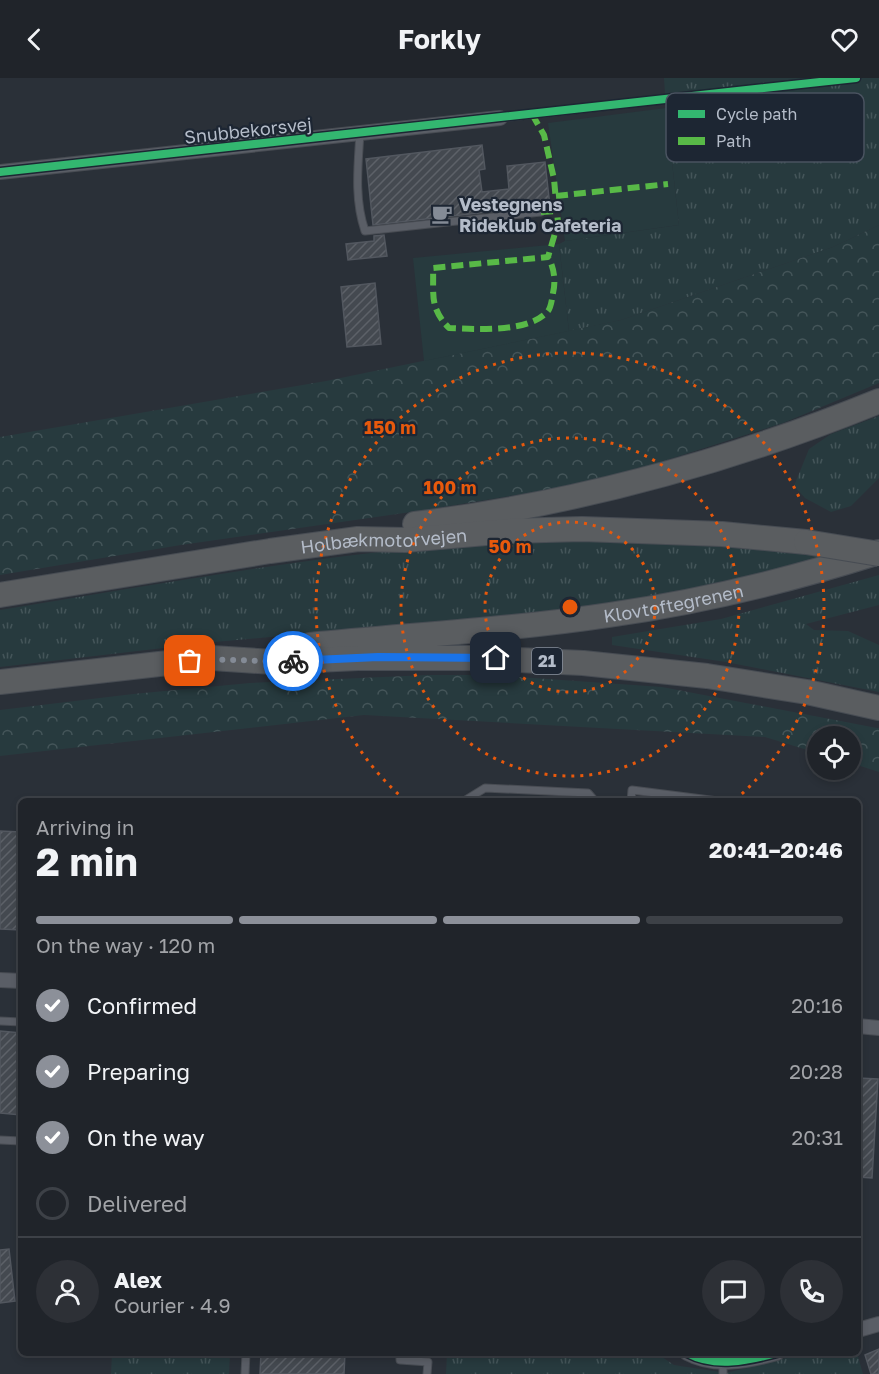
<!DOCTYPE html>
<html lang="en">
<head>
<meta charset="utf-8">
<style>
	:root { --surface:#20242a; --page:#2d3036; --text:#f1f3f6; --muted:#a2a4a8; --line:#3d4147; --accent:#8c9099 }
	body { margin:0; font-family:"Golos Text",sans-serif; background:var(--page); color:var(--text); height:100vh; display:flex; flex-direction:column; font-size:22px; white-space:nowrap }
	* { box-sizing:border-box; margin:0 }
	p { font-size:20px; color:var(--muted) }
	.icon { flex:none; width:33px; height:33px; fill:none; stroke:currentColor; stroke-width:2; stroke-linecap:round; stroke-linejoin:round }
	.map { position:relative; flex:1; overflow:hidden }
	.drawer { position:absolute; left:18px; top:720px; width:843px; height:558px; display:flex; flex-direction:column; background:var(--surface); border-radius:9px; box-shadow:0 3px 9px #0003,0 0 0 2px var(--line) }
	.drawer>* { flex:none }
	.fabs { position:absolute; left:807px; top:648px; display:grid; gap:12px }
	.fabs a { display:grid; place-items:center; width:54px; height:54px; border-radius:50%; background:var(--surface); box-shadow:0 3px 9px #0003,0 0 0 2px var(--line); font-size:30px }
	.pin { position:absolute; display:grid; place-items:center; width:51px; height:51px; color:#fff; margin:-26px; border-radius:12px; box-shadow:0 3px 9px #0006 }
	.courier { position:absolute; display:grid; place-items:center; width:60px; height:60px; margin:-30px; border:4px solid #1a73e8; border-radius:50%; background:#fff; color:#222; box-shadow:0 2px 8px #0007 }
	.summary em { font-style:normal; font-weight:700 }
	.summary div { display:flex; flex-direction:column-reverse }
	.summary { display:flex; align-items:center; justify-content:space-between; height:102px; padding:0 18px }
	h1 { font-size:39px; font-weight:700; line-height:45px }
	.bar { display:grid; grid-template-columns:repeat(4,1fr); gap:9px 6px; align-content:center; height:72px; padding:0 18px }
	.bar i { height:8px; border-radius:4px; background:var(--line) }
	.bar .current { background:var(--accent) }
	.bar p { grid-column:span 4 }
	.line { display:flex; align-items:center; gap:15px; padding:0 18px; border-top:2px solid var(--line) }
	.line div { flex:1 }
	.round { display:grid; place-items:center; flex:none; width:63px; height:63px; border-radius:32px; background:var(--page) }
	ol { padding:0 18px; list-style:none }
	li { display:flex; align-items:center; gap:18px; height:66px }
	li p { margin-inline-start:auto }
	li .icon { padding:6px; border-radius:50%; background:var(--accent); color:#fff; stroke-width:4 }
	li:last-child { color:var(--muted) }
	li i { width:33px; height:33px; border:3px solid var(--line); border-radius:50% }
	header { display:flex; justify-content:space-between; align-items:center; height:78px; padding:0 18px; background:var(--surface); font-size:27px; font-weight:700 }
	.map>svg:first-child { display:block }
</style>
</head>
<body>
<header><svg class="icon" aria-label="back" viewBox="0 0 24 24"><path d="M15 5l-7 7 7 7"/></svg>Forkly<svg class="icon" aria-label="heart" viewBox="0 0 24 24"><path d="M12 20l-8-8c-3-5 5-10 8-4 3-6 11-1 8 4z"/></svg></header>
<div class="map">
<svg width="879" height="1296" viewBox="0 0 879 1296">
	<defs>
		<pattern id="grass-tufts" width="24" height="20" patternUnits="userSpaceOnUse" patternTransform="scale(1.5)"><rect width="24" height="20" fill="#273a3e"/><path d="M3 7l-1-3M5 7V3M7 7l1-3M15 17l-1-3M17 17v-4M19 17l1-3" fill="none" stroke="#445559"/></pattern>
		<pattern id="forest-crowns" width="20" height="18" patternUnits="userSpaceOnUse" patternTransform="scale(1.5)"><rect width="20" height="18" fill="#273a3e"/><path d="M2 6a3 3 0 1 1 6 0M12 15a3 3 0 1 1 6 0" fill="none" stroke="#445559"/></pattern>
		<pattern id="building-hatch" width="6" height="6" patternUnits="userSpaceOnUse" patternTransform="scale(1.5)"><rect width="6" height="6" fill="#444950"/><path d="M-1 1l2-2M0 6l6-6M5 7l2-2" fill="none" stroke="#5d6168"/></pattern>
	</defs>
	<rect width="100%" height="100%" fill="#2a3038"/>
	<g fill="url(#grass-tufts)">
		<path d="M664,0H879V147L833,169L621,242L569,253L559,166L565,163L679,147L666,30Z"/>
		<path d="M879,338V400L851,428L831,434L805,420L794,408L809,371L831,356Z"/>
		<path d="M590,461L702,465L820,477L822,481L713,508L592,530L215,564L0,589V532C142,509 284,483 426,469C480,464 535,464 590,461Z"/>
		<path d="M879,497V527L806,546L814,552L848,553L879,567V614L726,584L612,567V559L721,541Z"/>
		<path d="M112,1275H230L229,1296H111Z"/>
		<path d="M447,1275H626L659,1277L674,1287L726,1295L806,1275H857L863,1296H446Z"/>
	</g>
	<g fill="url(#forest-crowns)">
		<path d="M879,147V305L783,345L601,403L425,432L181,467L0,497V359L326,303L621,242L833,169Z"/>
		<path d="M428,597H490L662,609L877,650H879V694L851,685L850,658H818L817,675L765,659L364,637L0,678V632L133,616L250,605Z"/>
	</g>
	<g fill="#273a3e">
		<path d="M666,30L679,147L565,163L548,45Z"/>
		<path d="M559,166L569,253L424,283L413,180Z"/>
	</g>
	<g fill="url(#building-hatch)" stroke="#52575f" stroke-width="1.5">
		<path d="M482,67L485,91L479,92L482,114L509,111L507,88L545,84L550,129L540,128L373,147L366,81Z"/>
		<path d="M384,157L387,178L348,182L346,166L374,163V158Z"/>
		<path d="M375,205L381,266L347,269L341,209Z"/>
		<path d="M0,753L21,754V852L0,851Z"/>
		<path d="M0,953L21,955V1037L0,1035Z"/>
		<path d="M858,1000L878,1001L872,1100L858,1099Z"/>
		<path d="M9,1171L15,1223L0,1225V1172Z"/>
		<path d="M879,1271V1296H871L865,1277Z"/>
		<path d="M261,1275H345L344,1296H260Z"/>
	</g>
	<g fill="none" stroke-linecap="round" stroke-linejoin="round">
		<g stroke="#484c53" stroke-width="9">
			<g id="service">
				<path d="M500,40L856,0"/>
				<path d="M360,55C358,88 354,121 365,153L541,134"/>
				<path d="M464,723L485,710L588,715L595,723"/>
				<path d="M631,723L632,712L718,723"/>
				<path d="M0,943L21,944"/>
				<path d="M0,1062L21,1063"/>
				<path d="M400,1275V1282L428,1284L427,1296"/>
				<path d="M245,1296L246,1275"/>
				<path d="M723,1296V1285"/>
			</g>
		</g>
		<g stroke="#484c53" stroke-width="16">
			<g id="minor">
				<path d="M0,94L500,40"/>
				<path d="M0,902L21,903"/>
				<path d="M858,948L879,950"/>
				<path d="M858,1252L879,1246"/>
				<path d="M687,1275C715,1290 747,1283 777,1275"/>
			</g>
		</g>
		<g stroke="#474c53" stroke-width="26">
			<g id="motorway">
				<path d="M415,446C574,426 731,383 879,323"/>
				<path id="s1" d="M0,517L270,473L358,461L405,462L509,453L582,451L722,456L806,464"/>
				<path id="s2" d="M310,567C409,557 510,552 609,537C700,524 791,502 879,474"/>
				<path d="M0,604L212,580L273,584L358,580H479L583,585L707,598L807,614L879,630"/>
			</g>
		</g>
		<use href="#service" stroke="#5a5e66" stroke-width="7"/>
		<use href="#minor" stroke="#5a5e66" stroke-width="14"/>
		<use href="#motorway" stroke="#5a5d60" stroke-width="24"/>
		<g stroke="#474c53" stroke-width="26" stroke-linecap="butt">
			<path id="motorway-bridge" d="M806,464L879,476"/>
		</g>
		<use href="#motorway-bridge" stroke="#5a5d60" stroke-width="24"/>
		<g stroke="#58b947" stroke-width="6" stroke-dasharray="12 6" stroke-linecap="butt">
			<path d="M532,36L544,57L554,101L558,145L548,179L433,190C434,217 429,229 449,250C476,251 529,255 548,233C551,229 552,221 553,215C556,203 554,189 548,179"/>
			<path d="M556,118L668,106"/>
			<path d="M541,134L557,133"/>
		</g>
		<g stroke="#1d2633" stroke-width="11">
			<g id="cycleway">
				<path d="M0,94L856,0"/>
				<path d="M687,1275C715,1290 747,1283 777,1275"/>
			</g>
		</g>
		<use href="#cycleway" stroke="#33b770" stroke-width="8"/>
	</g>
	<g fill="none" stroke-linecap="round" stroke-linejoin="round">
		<path stroke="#848b96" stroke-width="6" stroke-dasharray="0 10.8" d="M190,583C224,579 258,585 293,583"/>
		<path stroke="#1a73e8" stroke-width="8" d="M293,583L378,579L496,580"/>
	</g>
	<g fill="none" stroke="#e8590c" stroke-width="3" stroke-dasharray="3 6">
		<circle cx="570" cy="529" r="85"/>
		<circle cx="570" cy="529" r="169"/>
		<path d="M405 722A254 254 0 1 1 735 722"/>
	</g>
	<defs>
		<g id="cafe-bare" transform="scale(1.62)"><path d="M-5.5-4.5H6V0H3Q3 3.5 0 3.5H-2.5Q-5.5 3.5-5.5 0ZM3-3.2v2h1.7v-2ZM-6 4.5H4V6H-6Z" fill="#848b96" stroke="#1d2633" stroke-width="2.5" paint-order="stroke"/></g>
	</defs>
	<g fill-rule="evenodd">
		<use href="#cafe-bare" x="442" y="136"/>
	</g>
	<g text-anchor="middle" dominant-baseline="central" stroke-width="4.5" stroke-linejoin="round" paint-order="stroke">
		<rect fill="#1d2633" stroke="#878f9c" stroke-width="1.5" x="532" y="570" width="30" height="26" rx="4.5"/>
		<g font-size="16" font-weight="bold" fill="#b4bcc9">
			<text x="547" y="583">21</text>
		</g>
		<g font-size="18" fill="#b4bcc9" stroke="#1d2633">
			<text transform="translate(248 52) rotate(-6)">Snubbekorsvej</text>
			<text stroke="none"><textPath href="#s1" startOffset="388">Holbækmotorvejen</textPath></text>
			<text stroke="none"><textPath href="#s2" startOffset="366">Klovtoftegrenen</textPath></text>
		</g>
		<g font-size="18" font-weight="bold" fill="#b4bcc9" stroke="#1d2633" text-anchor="start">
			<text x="459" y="126">Vestegnens<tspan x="459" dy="21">Rideklub Cafeteria</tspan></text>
		</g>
	</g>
	<rect x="666" y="15" width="198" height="69" rx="9" fill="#1d2633" stroke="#4a5360" stroke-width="1.5"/>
	<rect x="678" y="32" width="27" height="8" fill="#33b770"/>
	<rect x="678" y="59" width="27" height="8" fill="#58b947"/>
	<g font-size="16" fill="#b4bcc9">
		<text x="716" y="42">Cycle path</text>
		<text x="716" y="69">Path</text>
	</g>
	<circle cx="570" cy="529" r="9" fill="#e8590c" stroke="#1d2633" stroke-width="3"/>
	<g font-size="18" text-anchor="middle" font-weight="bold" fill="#e8590c" stroke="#1d2633" stroke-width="4.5" stroke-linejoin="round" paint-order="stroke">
		<text x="390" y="356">150 m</text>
		<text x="450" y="416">100 m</text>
		<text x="510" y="475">50 m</text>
	</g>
</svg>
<div class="fabs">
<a><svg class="icon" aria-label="locate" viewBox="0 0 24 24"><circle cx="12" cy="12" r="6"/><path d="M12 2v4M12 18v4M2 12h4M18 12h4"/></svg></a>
</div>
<div class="pin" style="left:190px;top:583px;background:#ea580c"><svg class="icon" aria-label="bag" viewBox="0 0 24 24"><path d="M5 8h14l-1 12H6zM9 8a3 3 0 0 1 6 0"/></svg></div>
<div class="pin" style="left:496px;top:580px;background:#1f2937"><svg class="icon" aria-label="home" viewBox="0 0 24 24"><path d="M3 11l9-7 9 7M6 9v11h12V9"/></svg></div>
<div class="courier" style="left:293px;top:583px"><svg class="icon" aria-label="bike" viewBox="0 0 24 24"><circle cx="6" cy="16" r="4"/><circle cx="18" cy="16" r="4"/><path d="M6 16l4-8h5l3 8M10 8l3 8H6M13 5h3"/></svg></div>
<section class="drawer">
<div class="summary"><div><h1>2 min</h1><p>Arriving in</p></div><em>20:41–20:46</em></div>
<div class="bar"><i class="current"></i><i class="current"></i><i class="current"></i><i></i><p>On the way · 120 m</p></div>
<ol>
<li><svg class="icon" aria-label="check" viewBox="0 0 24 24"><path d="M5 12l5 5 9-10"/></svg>Confirmed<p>20:16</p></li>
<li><svg class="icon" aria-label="check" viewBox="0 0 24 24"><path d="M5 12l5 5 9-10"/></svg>Preparing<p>20:28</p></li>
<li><svg class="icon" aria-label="check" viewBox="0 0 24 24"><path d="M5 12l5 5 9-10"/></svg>On the way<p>20:31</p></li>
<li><i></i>Delivered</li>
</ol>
<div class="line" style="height:108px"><a class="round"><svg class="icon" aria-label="person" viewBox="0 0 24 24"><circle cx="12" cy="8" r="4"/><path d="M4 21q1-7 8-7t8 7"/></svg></a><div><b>Alex</b><p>Courier · 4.9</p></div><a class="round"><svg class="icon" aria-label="chat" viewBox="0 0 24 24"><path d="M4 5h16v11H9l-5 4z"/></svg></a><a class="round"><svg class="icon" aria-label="phone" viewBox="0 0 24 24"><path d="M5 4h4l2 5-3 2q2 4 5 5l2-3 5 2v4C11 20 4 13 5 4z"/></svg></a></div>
</section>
</div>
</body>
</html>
